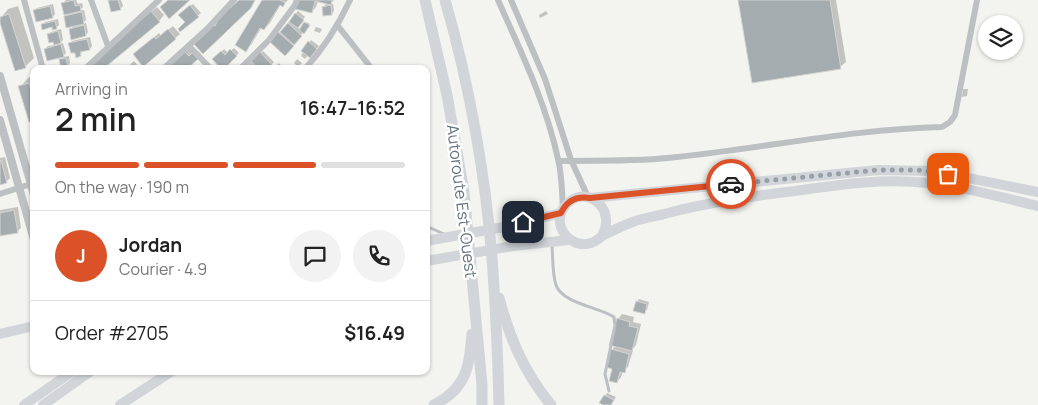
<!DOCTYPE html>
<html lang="en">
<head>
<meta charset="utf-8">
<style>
	:root { --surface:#fff; --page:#f2f2f2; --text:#222; --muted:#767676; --line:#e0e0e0; --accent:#db5128 }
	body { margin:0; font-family:Manrope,sans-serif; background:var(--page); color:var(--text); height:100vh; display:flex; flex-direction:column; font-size:19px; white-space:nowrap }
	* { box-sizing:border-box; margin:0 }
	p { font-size:16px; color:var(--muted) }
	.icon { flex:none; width:28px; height:28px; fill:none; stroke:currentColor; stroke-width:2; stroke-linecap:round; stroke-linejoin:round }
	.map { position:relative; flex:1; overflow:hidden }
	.drawer { position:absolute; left:30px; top:65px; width:400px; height:310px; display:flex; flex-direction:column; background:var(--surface); border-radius:10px; box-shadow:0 1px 4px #0004 }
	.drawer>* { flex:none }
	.controls { position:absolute; left:978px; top:15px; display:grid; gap:10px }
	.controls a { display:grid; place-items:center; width:45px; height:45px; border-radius:50%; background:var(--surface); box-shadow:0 1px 4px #0004; font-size:25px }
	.pin { position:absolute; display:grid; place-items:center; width:42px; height:42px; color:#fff; margin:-21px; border-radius:10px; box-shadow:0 2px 8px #0006 }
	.courier { position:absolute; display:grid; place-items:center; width:50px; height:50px; margin:-25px; border:4px solid #db5128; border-radius:50%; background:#fff; color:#222; box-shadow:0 1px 6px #0007 }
	.headline em { font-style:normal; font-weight:600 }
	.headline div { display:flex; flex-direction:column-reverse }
	.headline { display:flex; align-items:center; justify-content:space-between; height:85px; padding:0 25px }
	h1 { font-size:32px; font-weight:600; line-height:38px }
	.bar { display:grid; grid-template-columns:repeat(4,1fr); gap:8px 5px; align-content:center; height:60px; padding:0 25px }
	.bar i { height:6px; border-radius:4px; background:var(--line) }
	.bar .selected { background:var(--accent) }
	.bar p { grid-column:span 4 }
	.line { display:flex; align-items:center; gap:12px; padding:0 25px; border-top:1px solid var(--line) }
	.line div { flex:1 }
	.round { display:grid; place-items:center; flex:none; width:52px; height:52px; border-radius:26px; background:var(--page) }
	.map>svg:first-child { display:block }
</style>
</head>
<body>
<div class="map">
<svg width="1038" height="405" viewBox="0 0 1038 405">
	<rect width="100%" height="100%" fill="#f3f3ef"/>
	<g fill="#0003">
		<path d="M66,0H76L78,4L82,3L83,7L79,11L84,10L86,20L82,24L86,23L88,32L86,35L70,29L75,25L65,16L69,12L62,4Z"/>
		<path d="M109,0H121L123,6L120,9Z"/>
		<path d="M263,0H288L283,5L281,4L270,23L264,29L262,27L251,45L245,50Z"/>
		<path d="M298,0H334L330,4H333L334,11L332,14L323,7L327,3L318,1L316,7L312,12Z"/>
		<path d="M739,0H836L846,62L840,67Z"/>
		<path d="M53,4L55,14L53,17L34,11L37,8Z"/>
		<path d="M193,4L201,13L181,30L186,22L183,12Z"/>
		<path d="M18,6L34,58L25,67L0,19L8,9Z"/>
		<path d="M157,7L164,15L159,21L83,69Z"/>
		<path d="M298,11L305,17L297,27L301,30L306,22L310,24L285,54L279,33Z"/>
		<path d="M546,11L548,14L540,18L539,15Z"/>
		<path d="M58,19L59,25L56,28L42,25L45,22Z"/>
		<path d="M173,26L180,34L143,65L139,50L159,33L161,36Z"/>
		<path d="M316,27L322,29L320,33L314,31Z"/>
		<path d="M61,29L63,40L59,44L63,43L66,53L63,56L45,49L48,46L55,45L54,41L48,34L51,32Z"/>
		<path d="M90,37L92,46L90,49L83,51L80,55L70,44L72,41Z"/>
		<path d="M311,40L319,46L313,54L308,55L305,59L301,56Z"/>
		<path d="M189,48L194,53L197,50L201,54L167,69Z"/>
		<path d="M234,48L239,53L223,68L214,59L224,49L228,53Z"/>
		<path d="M263,51L274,62L267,69H244Z"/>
		<path d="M69,56L70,63L68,66L60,60L63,57Z"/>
		<path d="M297,59L302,63L298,67L294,63Z"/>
		<path d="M134,61L141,69H125Z"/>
		<path d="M279,63L284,69H273Z"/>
		<path d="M34,76V119L20,87L28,78Z"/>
		<path d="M963,89H968L967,96L962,97Z"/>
		<path d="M5,157L10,178L6,182L0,184V158Z"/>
		<path d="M18,207L21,228L17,232L0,235V210Z"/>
		<path d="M639,299L649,302L647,310L644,312L637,302Z"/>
		<path d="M622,314L634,317L633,322L641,324L636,345L632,350H633L628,367L623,371L621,377L617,382L612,350L616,345L618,319Z"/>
		<path d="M607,393L616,397L611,405H606L601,402Z"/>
	</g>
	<g fill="#a4acb0" stroke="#d4d4d2">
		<path d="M74,0L75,6L80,5L81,11L64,15L61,3Z"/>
		<path d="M108,0H118L121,10L111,12Z"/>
		<path d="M168,0H190L169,19L160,7Z"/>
		<path d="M239,0H255L251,8L203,54L192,42L211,24L215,26L219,18Z"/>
		<path d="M262,0H280L285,3L283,7L280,5L264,30L260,28L246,52L235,45Z"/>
		<path d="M297,0H332L331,5L315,1L312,13L295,9Z"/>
		<path d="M738,0H830L841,69L752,83Z"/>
		<path d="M190,5L199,17L180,32L178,29L185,22L178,15Z"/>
		<path d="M331,5L332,15L323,16L322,7Z"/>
		<path d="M50,6L53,18L36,22L33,10Z"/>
		<path d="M151,11L160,22L103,69H82Z"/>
		<path d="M82,12L84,24L66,28L64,16Z"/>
		<path d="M295,13L304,20L298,28L289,22Z"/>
		<path d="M9,14L26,68L15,71L0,23V17Z"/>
		<path d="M55,21L57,29L52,30V27L42,30L41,24Z"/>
		<path d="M304,22L310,25L304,34L299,30Z"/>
		<path d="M288,23L302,36L294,45L280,32Z"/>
		<path d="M84,25L86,36L71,40L69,29Z"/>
		<path d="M168,29L176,39L143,67L133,54L154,37L156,39Z"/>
		<path d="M58,31L61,43L54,45L53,42L49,43L47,34Z"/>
		<path d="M278,32L294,46L285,56L270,42Z"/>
		<path d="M87,39L90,50L80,52L81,56L76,58L75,53H71L68,43Z"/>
		<path d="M308,41L317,49L310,58L301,51Z"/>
		<path d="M61,44L64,57L47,61L44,49Z"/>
		<path d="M230,49L237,56L224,69H221L212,59L221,51L225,55Z"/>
		<path d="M184,51L189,56L192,53L198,59L187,69H166Z"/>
		<path d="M260,52L272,65L269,69H258L251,61Z"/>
		<path d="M66,58L68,67L61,69L59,59Z"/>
		<path d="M29,83L34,100V121L29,122L18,86Z"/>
		<path d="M1,160L7,183L0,185V161Z"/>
		<path d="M14,210L18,233L0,236V213Z"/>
		<path d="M636,301L647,304L645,314L633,311Z"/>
		<path d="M617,318L630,322L629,326L638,328L632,351L609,345Z"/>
		<path d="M611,349L629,354L625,373L620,372L617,383L609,381L612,369L606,367Z"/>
		<path d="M604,395L614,400L611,405H603L599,403Z"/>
	</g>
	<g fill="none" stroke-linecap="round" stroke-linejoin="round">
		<g stroke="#bcc0c3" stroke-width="3">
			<path d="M426,226L444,234"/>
			<path d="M552,245C553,257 552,273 556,285C562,303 598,307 614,317L615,326L605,374L609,391"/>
		</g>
		<g stroke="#bcc0c3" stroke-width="6">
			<path d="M24,0L43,69"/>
			<path d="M91,0L108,46"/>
			<path d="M498,0C521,52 546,103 558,159C562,175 562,193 563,209"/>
			<path d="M511,0L545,79L571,160L588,197"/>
			<path d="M338,26L372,69"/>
			<path d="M189,46L211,69"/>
			<path d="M85,69L159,0"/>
			<path d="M163,69L207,29L234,0"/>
			<path d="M240,69L269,40L295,5L297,0"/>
			<path d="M305,69C324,48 338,26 350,0"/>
			<path d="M559,161C598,160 638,162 677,157C765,148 853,129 942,127L950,122L955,115L977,0"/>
			<path d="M0,194L34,183"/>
		</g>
		<g stroke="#bcc0c3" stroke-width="8">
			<path d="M0,76L34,195"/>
			<path d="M0,120L34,240"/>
		</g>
		<g stroke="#d1d5d9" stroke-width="10">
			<path d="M590,198L878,170L933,171L1038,192"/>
			<path d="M602,236C618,208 584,182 565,206C550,224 570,250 591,243C596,242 599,238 604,235C613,230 625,225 635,221C645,218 657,216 668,213C710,202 752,196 795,191C838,185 883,178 927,183C964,186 1002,198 1038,206"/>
			<path d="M426,241L504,227L561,213"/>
			<path d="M426,261L513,246L569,240"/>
			<path d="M0,334L34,326"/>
			<path d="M24,405L73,371"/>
			<path d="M43,405L91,371"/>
			<path d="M120,405L172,371"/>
		</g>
		<g stroke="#d1d5d9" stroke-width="11">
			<path d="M425,0L447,95L464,192L482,385V405"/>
			<path d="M445,0C470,86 487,183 493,272C496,316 498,361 499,405"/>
			<path d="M499,298C510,339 524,372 551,405"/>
			<path d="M434,405C467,388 469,367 472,334"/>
		</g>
	</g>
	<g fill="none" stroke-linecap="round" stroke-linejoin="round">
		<path stroke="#96a0a6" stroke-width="5" stroke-dasharray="0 9" d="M731,184L878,170H918L948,174"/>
		<path stroke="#db5128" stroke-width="6" d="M523,222L561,213C567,200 577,196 590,198L731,184"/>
	</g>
	<g text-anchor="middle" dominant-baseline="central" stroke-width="5" stroke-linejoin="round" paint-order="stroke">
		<g font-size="16" fill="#64737f" stroke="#fff">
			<text transform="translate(462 201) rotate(83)">Autoroute Est-Ouest</text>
		</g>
	</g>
</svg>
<div class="controls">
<a><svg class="icon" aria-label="layers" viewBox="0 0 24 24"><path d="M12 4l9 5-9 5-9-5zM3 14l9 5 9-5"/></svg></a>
</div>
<div class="pin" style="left:948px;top:174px;background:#ea580c"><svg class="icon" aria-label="bag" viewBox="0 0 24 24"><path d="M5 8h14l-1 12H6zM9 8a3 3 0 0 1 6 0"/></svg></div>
<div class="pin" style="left:523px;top:222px;background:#1f2937"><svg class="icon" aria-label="home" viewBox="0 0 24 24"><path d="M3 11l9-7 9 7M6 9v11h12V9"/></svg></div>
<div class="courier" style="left:731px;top:184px"><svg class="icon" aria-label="car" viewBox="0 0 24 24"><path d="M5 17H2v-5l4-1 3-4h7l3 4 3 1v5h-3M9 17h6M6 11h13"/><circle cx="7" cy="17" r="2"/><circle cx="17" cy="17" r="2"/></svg></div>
<section class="drawer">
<div class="headline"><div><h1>2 min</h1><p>Arriving in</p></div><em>16:47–16:52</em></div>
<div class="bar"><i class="selected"></i><i class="selected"></i><i class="selected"></i><i></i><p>On the way · 190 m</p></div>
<div class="line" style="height:90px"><b class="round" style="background:var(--accent);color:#fff">J</b><div><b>Jordan</b><p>Courier · 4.9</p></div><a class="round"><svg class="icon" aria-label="chat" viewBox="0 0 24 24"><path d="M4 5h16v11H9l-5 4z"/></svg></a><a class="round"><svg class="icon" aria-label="phone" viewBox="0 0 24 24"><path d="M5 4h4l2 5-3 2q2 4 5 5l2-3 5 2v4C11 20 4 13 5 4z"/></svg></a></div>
<div class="line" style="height:65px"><div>Order #2705</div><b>$16.49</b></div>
</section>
</div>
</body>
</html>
